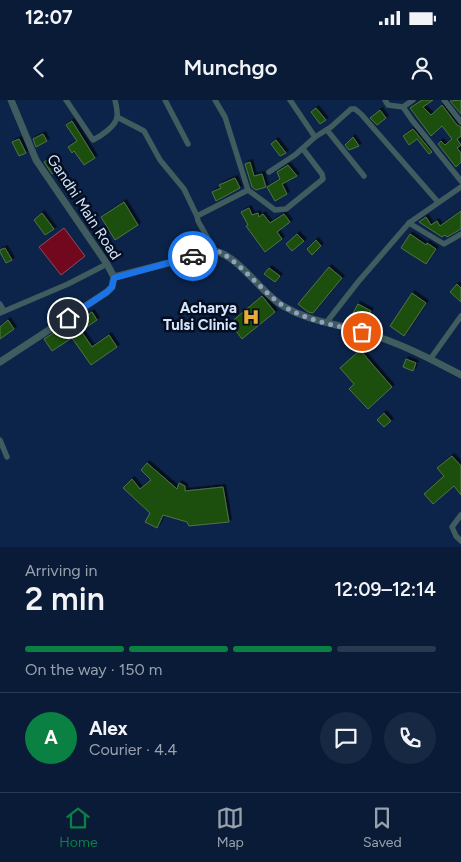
<!DOCTYPE html>
<html lang="en">
<head>
<meta charset="utf-8">
<style>
	:root { --surface:#091b37; --page:#172842; --text:#f1f3f6; --muted:#99a1ad; --line:#293952; --accent:#0b8043 }
	body { margin:0; font-family:Figtree,sans-serif; background:var(--page); color:var(--text); height:100vh; display:flex; flex-direction:column; font-size:19px; white-space:nowrap }
	* { box-sizing:border-box; margin:0 }
	p { font-size:16px; color:var(--muted) }
	.icon { flex:none; width:28px; height:28px; fill:none; stroke:currentColor; stroke-width:2; stroke-linecap:round; stroke-linejoin:round }
	.map { position:relative; height:447px; overflow:hidden }
	.sheet { display:flex; flex-direction:column; background:var(--surface); flex:1 }
	.sheet>* { flex:none }
	.pin { position:absolute; display:grid; place-items:center; width:42px; height:42px; color:#fff; margin:-21px; border:2px solid #fff; border-radius:50%; box-shadow:0 1px 5px #0007 }
	.courier { position:absolute; display:grid; place-items:center; width:50px; height:50px; margin:-25px; border:4px solid #1a73e8; border-radius:50%; background:#fff; color:#222; box-shadow:0 1px 6px #0007 }
	.summary em { font-style:normal; font-weight:600 }
	.summary div { display:flex; flex-direction:column-reverse }
	.summary { display:flex; align-items:center; justify-content:space-between; height:85px; padding:0 25px }
	h1 { font-size:32px; font-weight:600; line-height:38px }
	.bar { display:grid; grid-template-columns:repeat(4,1fr); gap:8px 5px; align-content:center; height:60px; padding:0 25px }
	.bar i { height:6px; border-radius:4px; background:var(--line) }
	.bar .selected { background:var(--accent) }
	.bar p { grid-column:span 4 }
	.line { display:flex; align-items:center; gap:12px; padding:0 25px; border-top:1px solid var(--line) }
	.line div { flex:1 }
	.round { display:grid; place-items:center; flex:none; width:52px; height:52px; border-radius:26px; background:var(--page) }
	.status { display:flex; justify-content:space-between; align-items:center; height:35px; padding:0 25px; background:var(--surface); direction:ltr }
	.status svg { height:14px; fill:currentColor }
	header { display:flex; justify-content:space-between; align-items:center; height:65px; padding:0 25px; background:var(--surface); font-size:22px; font-weight:600 }
	.tabs { display:flex; justify-content:space-around; align-items:center; height:70px; border-top:1px solid var(--line); background:var(--surface); font-size:14px; color:var(--muted) }
	.tabs a { display:grid; justify-items:center; gap:2px }
	.tabs .selected { color:var(--accent) }
	.map>svg:first-child { display:block }
</style>
</head>
<body>
<div class="status"><b>12:07</b><svg viewBox="0 0 49 12"><path d="M0 12V9h3v3zM5 12V6h3v6zM10 12V3h3v9zM15 12V0h3v12zM26 1h20v11H26zM47 4h2v5h-2z"/></svg></div>
<header><svg class="icon" aria-label="back" viewBox="0 0 24 24"><path d="M15 5l-7 7 7 7"/></svg>Munchgo<svg class="icon" aria-label="person" viewBox="0 0 24 24"><circle cx="12" cy="8" r="4"/><path d="M4 21q1-7 8-7t8 7"/></svg></header>
<div class="map">
<svg width="461" height="447" viewBox="0 0 461 447">
	<defs>
		<filter id="shadow"><feDropShadow dx="2.5" dy="-2.5" stdDeviation="0" flood-color="#0009"/></filter>
	</defs>
	<rect width="100%" height="100%" fill="#0c2449"/>
	<path fill="#72081d" stroke="#904a60" d="M64,128L85,156L61,175L39,147Z"/>
	<g fill="#1e4f0d" stroke="#507247" filter="url(#shadow)">
		<path d="M422,0H433L423,7L431,15L442,5L457,25L461,27V36L457,39L461,45L457,48L461,53V62L456,67L438,44L441,41L445,45L452,39L442,26L431,36L410,8Z"/>
		<path d="M461,0V14L450,1Z"/>
		<path d="M316,8L326,20L320,24L311,12Z"/>
		<path d="M380,10L386,18L377,25L370,18Z"/>
		<path d="M72,21L95,58L84,65L74,51L72,53L68,47L77,41L66,25Z"/>
		<path d="M413,29L432,52L429,54L417,39L409,45L403,36Z"/>
		<path d="M43,34L47,41L36,47L33,39Z"/>
		<path d="M353,37L359,46L349,50L345,45Z"/>
		<path d="M19,39L26,53L19,56L12,42Z"/>
		<path d="M276,40L286,53L280,56L271,44Z"/>
		<path d="M52,57L59,69L52,74L44,62Z"/>
		<path d="M250,62L254,76L262,74L266,87L256,90L252,87L245,64Z"/>
		<path d="M288,65L297,76L282,84L287,94L275,101L267,87L280,79L277,72Z"/>
		<path d="M235,78L240,88L216,101L212,92L221,88L219,85Z"/>
		<path d="M124,102L138,125L115,140L101,117Z"/>
		<path d="M249,108L252,115L258,113L259,117L263,114L270,123L284,114L290,122L277,132L282,139L265,152L246,126L248,125L241,112Z"/>
		<path d="M461,111V129L447,137L445,135L442,137L419,122L426,117L431,125L437,121L440,126Z"/>
		<path d="M42,113L54,129L45,135L34,120Z"/>
		<path d="M297,134L304,141L292,151L286,144Z"/>
		<path d="M410,134L426,145L427,143L436,149L426,164L401,148Z"/>
		<path d="M316,140L321,146L312,155L307,149Z"/>
		<path d="M5,148L12,160L6,163L0,152V150Z"/>
		<path d="M329,167L342,178L313,213L308,212L298,204Z"/>
		<path d="M269,168L280,176L275,182L264,174Z"/>
		<path d="M457,184L461,188V202L450,192Z"/>
		<path d="M412,193L426,203L404,236L390,226Z"/>
		<path d="M262,196L275,212L242,239L230,223Z"/>
		<path d="M358,204L371,211L365,220L353,213Z"/>
		<path d="M92,212L97,220L81,231L92,247L109,235L117,247L91,265L72,238L52,251L44,239L63,227L65,231Z"/>
		<path d="M8,220L14,229L0,239V227Z"/>
		<path d="M360,250L392,287L368,309L349,289L354,284L340,268Z"/>
		<path d="M406,259L416,263L413,271L403,267Z"/>
		<path d="M384,313L391,321L384,327L377,320Z"/>
		<path d="M452,356L461,366V395L454,386L433,404L424,394L444,376L437,368Z"/>
		<path d="M147,363L177,389L179,383L185,386V391L223,387L229,422L189,426L187,422L163,415L157,428L145,422L150,413L123,388L132,379L140,389L151,380L141,370Z"/>
	</g>
	<g fill="none" stroke-linecap="round" stroke-linejoin="round">
		<g stroke="#405c5e" stroke-width="5.5">
			<path d="M66,0L93,40C101,36 116,26 117,17C118,12 116,5 115,0"/>
			<path d="M165,0L188,44"/>
			<path d="M215,0L225,17L248,90L275,110L286,109L323,79L322,74L303,49"/>
			<path d="M385,0L388,5L403,7"/>
			<path d="M413,0L403,7L412,20L461,81"/>
			<path d="M444,0L461,22"/>
			<path d="M117,17L144,31L160,60L184,89L197,116"/>
			<path d="M327,30L364,76"/>
			<path d="M315,37L331,27L351,9H355L361,14L438,102"/>
			<path d="M269,72L295,55L315,37L290,0"/>
			<path d="M409,123L444,144L461,134"/>
			<path d="M215,151L198,121L197,116L248,90"/>
			<path d="M0,204L4,211"/>
			<path d="M0,213L68,184L107,164"/>
			<path d="M326,223L358,182L409,123L461,87"/>
			<path d="M431,258L461,216"/>
			<path d="M0,340L7,357"/>
			<path d="M461,415L452,427L456,436L461,441"/>
		</g>
		<g stroke="#405c5e" stroke-width="7">
			<path d="M11,0L36,60L107,164L114,177L215,151C239,156 262,194 283,206C310,222 334,223 363,232C398,242 429,258 461,275"/>
			<path d="M0,262L107,192L112,187L114,177"/>
		</g>
	</g>
	<g fill="none" stroke-linecap="round" stroke-linejoin="round">
		<path stroke="#8fa1be" stroke-width="5" stroke-dasharray="0 9" d="M193,156C200,154 209,151 216,151C231,153 267,196 282,205C306,221 335,225 362,232"/>
		<path stroke="#1a73e8" stroke-width="6" d="M68,218L107,192L112,187L114,178L193,156"/>
	</g>
	<defs>
		<g id="hospital-bare" transform="scale(1.35)"><path d="M-5-5h3v3.5h4V-5h3V5h-3V1.5h-4V5h-3Z" fill="#e8ab37" stroke="#050e1f" stroke-width="2.5" paint-order="stroke"/></g>
	</defs>
	<g fill-rule="evenodd">
		<use href="#hospital-bare" x="251" y="217"/>
	</g>
	<g text-anchor="middle" dominant-baseline="central" stroke-width="5" stroke-linejoin="round" paint-order="stroke">
		<g font-size="15" fill="#d5e5fd" stroke="#050e1f">
			<text transform="translate(84 107) rotate(57)">Gandhi Main Road</text>
		</g>
		<g font-size="15" font-weight="bold" fill="#d5e5fd" stroke="#050e1f" text-anchor="end">
			<text x="237" y="208">Acharya<tspan x="237" dy="17">Tulsi Clinic</tspan></text>
		</g>
	</g>
</svg>
<div class="pin" style="left:362px;top:232px;background:#ea580c"><svg class="icon" aria-label="bag" viewBox="0 0 24 24"><path d="M5 8h14l-1 12H6zM9 8a3 3 0 0 1 6 0"/></svg></div>
<div class="pin" style="left:68px;top:218px;background:#1f2937"><svg class="icon" aria-label="home" viewBox="0 0 24 24"><path d="M3 11l9-7 9 7M6 9v11h12V9"/></svg></div>
<div class="courier" style="left:193px;top:156px"><svg class="icon" aria-label="car" viewBox="0 0 24 24"><path d="M5 17H2v-5l4-1 3-4h7l3 4 3 1v5h-3M9 17h6M6 11h13"/><circle cx="7" cy="17" r="2"/><circle cx="17" cy="17" r="2"/></svg></div>
</div>
<section class="sheet">
<div class="summary"><div><h1>2 min</h1><p>Arriving in</p></div><em>12:09–12:14</em></div>
<div class="bar"><i class="selected"></i><i class="selected"></i><i class="selected"></i><i></i><p>On the way · 150 m</p></div>
<div class="line" style="height:90px"><b class="round" style="background:var(--accent);color:#fff">A</b><div><b>Alex</b><p>Courier · 4.4</p></div><a class="round"><svg class="icon" aria-label="chat" viewBox="0 0 24 24"><path d="M4 5h16v11H9l-5 4z"/></svg></a><a class="round"><svg class="icon" aria-label="phone" viewBox="0 0 24 24"><path d="M5 4h4l2 5-3 2q2 4 5 5l2-3 5 2v4C11 20 4 13 5 4z"/></svg></a></div>
</section>
<nav class="tabs">
<a class="selected"><svg class="icon" aria-label="home" viewBox="0 0 24 24"><path d="M3 11l9-7 9 7M6 9v11h12V9"/></svg>Home</a>
<a><svg class="icon" aria-label="map" viewBox="0 0 24 24"><path d="M3 6l6-2 6 2 6-2v14l-6 2-6-2-6 2zM9 4v14M15 6v14"/></svg>Map</a>
<a><svg class="icon" aria-label="saved" viewBox="0 0 24 24"><path d="M7 4h10v16l-5-4-5 4z"/></svg>Saved</a>
</nav>
</body>
</html>
